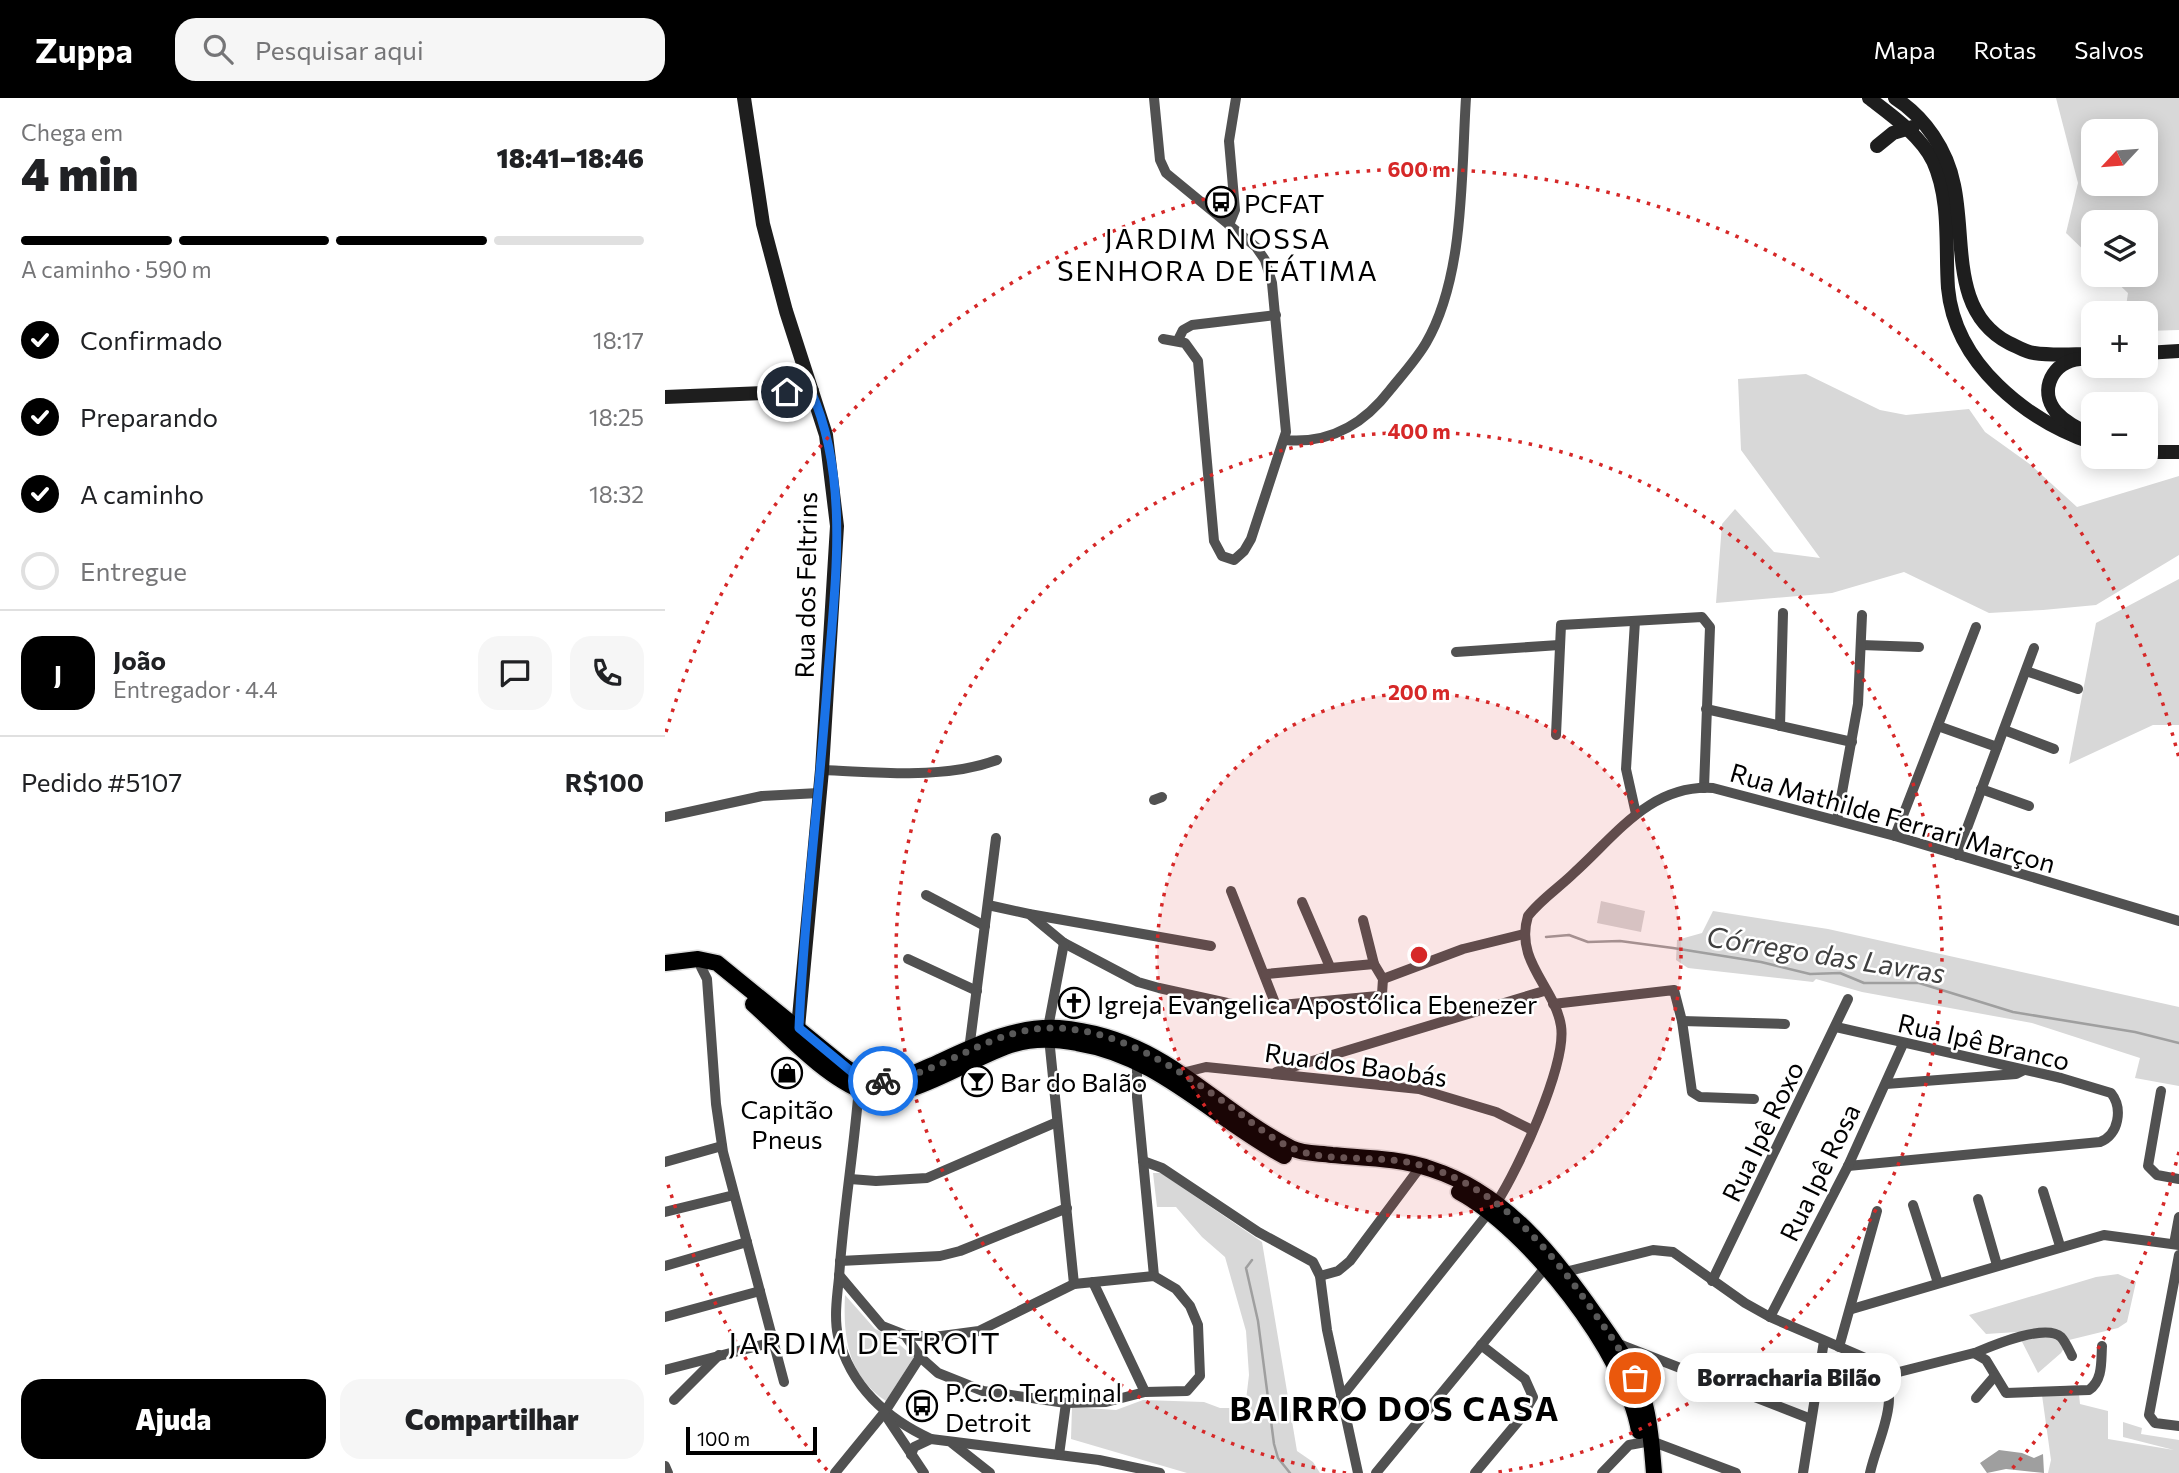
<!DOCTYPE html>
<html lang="pt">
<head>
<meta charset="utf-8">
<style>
	:root { --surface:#fff; --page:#f6f6f6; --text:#202124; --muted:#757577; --line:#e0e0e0; --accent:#000 }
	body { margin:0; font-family:Commissioner,sans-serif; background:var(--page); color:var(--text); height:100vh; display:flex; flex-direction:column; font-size:26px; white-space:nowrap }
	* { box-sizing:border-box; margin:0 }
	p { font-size:23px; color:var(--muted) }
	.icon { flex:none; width:38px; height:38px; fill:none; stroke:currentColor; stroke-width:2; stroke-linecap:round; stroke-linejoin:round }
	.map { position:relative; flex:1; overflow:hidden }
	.drawer { display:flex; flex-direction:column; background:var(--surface); width:665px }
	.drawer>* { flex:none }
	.needle { width:46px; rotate:244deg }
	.tools { position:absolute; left:1416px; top:21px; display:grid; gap:14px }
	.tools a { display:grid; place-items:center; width:77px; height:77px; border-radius:14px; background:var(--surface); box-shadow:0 4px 18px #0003; font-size:35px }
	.scale { position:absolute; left:21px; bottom:18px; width:131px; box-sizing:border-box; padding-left:7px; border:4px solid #000; border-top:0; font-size:19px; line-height:24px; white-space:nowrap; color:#000; -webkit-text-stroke:5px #fff; paint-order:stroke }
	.pin { position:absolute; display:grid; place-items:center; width:60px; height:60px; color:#fff; margin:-30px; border:4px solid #fff; border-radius:50%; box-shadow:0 2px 7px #0007 }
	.courier { position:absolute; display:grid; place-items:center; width:70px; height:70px; margin:-35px; border:5px solid #1a73e8; border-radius:50%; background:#fff; color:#222; box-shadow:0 2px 9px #0007 }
	.bubble { position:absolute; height:49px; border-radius:21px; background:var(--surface); box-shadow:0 4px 18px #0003; font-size:23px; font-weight:800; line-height:49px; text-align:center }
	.headline em { font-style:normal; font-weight:800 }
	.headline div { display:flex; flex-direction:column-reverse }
	.headline { display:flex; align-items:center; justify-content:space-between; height:119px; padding:0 21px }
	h1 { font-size:46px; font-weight:800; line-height:52px }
	.bar { display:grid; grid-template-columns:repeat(4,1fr); gap:10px 7px; align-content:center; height:84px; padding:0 21px }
	.bar i { height:9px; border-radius:5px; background:var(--line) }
	.bar .selected { background:var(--accent) }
	.bar p { grid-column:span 4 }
	.line { display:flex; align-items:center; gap:18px; padding:0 21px; border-top:2px solid var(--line) }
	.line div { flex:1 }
	.round { display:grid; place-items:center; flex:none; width:74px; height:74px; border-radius:21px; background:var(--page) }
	ol { padding:0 21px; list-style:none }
	li { display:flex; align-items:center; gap:21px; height:77px }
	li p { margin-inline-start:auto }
	li .icon { padding:7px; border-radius:50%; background:var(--accent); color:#fff; stroke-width:4 }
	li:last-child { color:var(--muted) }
	li i { width:38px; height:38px; border:4px solid var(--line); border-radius:50% }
	.cta { display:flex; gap:14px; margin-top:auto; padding:14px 21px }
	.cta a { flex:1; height:80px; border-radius:21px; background:var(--accent); color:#fff; font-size:28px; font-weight:800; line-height:80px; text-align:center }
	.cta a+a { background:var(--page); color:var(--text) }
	header { display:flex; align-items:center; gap:42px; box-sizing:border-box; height:98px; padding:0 35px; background:var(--accent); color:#fff }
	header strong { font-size:33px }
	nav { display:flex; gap:38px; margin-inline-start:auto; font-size:24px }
	.search { width:490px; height:63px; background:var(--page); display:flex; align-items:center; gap:18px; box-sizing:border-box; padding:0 24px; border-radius:21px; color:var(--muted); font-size:26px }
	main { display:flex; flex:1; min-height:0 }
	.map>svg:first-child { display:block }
</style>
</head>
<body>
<header>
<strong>Zuppa</strong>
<div class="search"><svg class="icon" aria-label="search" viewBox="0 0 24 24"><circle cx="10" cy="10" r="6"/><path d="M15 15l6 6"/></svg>Pesquisar aqui</div>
<nav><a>Mapa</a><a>Rotas</a><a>Salvos</a></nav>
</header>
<main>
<section class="drawer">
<div class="headline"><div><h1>4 min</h1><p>Chega em</p></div><em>18:41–18:46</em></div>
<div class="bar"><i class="selected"></i><i class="selected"></i><i class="selected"></i><i></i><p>A caminho · 590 m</p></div>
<ol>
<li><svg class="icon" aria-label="check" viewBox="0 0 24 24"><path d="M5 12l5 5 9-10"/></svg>Confirmado<p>18:17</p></li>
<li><svg class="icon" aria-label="check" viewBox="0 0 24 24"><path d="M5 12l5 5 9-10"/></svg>Preparando<p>18:25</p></li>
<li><svg class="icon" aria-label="check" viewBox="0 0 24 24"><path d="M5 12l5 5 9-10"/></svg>A caminho<p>18:32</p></li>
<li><i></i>Entregue</li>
</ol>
<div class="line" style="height:126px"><b class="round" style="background:var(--accent);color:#fff">J</b><div><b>João</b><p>Entregador · 4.4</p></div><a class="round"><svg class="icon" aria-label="chat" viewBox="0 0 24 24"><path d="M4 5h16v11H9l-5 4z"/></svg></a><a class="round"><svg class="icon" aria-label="phone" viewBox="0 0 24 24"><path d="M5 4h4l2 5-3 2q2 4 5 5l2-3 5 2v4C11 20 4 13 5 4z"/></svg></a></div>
<div class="line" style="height:91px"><div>Pedido #5107</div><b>R$100</b></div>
<div class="cta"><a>Ajuda</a><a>Compartilhar</a></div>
</section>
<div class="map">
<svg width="1514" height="1375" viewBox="0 0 1514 1375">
	<rect width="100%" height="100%" fill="#fff"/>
	<g fill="#d8d8d8" fill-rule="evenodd">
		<path d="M1391,0H1514V232L1481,233L1480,215H1460L1463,195L1444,177H1480V124H1428V161L1401,135L1413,85ZM1428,33H1480V86H1428Z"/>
		<path d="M1141,276L1215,312L1241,317L1304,311L1320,334L1366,367L1412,409L1514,378V457L1431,507L1378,512L1324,515L1239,474L1167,495L1051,505L1057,426L1070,411L1109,454L1155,460L1076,352L1073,281Z"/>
		<path d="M1514,481V627H1488L1404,666L1431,525Z"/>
		<path d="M936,803L980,813L976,834L932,825Z"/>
		<path d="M1048,813L1163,831L1514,909V988L1470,980L1475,960L1367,925L1197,894L1151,881L1148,884L1023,870L1011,862L1012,842L1037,835Z"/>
		<path d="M488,1075H496L597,1144L632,1353L648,1364L655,1375H522L406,1341L407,1309L451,1312L478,1302L539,1304L555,1310H574L581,1302L584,1277L581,1233L560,1159L537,1139L511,1109H492Z"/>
		<path d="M1453,1176L1471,1184L1462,1224L1453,1230L1404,1242L1396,1255L1373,1275L1352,1234L1321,1236L1304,1217L1431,1179Z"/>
		<path d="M180,1197L210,1231L222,1236L249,1259L221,1303C183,1278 178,1240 180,1197Z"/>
		<path d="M1413,1287L1415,1306L1443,1313V1341L1509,1352L1458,1339V1324L1477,1330L1476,1336L1514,1342V1375H1383L1386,1362L1376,1290Z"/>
	</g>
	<path fill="#9f9f9f" d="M1334,1352L1357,1355L1369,1360L1378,1356L1379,1375L1341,1371L1322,1375L1315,1365Z"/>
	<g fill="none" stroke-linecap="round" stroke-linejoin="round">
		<g stroke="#9f9f9f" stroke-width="2.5">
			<path d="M881,839L904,837L923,844L955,843L1008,850L1096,864L1145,876L1175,875L1199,885H1254L1348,914L1470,934L1514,945"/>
			<path d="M587,1162L581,1170L593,1223L609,1346L613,1360L625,1375"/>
		</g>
		<g stroke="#dbdbdb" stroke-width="19">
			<g id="primary">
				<path d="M0,865L33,861L52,865L175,965C188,975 201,983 218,983C235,983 253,973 268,967C307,949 350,927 394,930C498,939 542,1006 626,1050C638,1056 653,1055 667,1057C700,1060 734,1060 766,1071C838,1094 887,1155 929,1215C950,1244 970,1272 980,1307C986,1329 987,1353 989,1375"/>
				<path d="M88,906C119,934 161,980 200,994C239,1008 309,957 349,946C369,940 391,941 412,945C494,958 548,1020 619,1058"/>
				<path d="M794,1094C863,1131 961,1255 974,1333"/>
			</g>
		</g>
		<g stroke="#515151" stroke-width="10">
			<path d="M489,0L495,62L501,75L591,149L600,162L607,185L621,334L586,441L579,453L569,462L557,458L549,443L533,263L520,245L498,241"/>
			<path d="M564,127L570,112L564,43L571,0"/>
			<path d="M513,242L518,232L527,227L611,217"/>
			<path d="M620,342C664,346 699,326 725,292C737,277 751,262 761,245C800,178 796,76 801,0"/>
			<path d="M970,523L961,671L971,716"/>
			<path d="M1196,547L1254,549"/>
			<path d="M791,554L894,547"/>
			<path d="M1361,573L1413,591"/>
			<path d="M1041,611L1187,644"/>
			<path d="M1115,628L1118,515"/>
			<path d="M1273,628L1332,649"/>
			<path d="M1339,632L1389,651"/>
			<path d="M891,637L896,527L1037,519L1045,529L1039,690"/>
			<path d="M157,672C215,674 277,682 332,662"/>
			<path d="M1316,691L1364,708"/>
			<path d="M489,702L497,699"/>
			<path d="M0,719L97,698L154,695"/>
			<path d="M1172,722L1193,606L1197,517"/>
			<path d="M1230,738L1311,529"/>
			<path d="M1292,757L1369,550"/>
			<path d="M566,793L612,910"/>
			<path d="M261,797L320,828"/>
			<path d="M637,804L665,869"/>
			<path d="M323,807L364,816L399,845L473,884L494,890L585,910L713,898L717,896L718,881"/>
			<path d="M364,816L546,848"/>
			<path d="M698,822L709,866L718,881"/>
			<path d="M399,845L383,930L409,1186"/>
			<path d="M243,861L312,893"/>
			<path d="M36,869L42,881L51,1006L58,1054L119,1284"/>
			<path d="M601,876L709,866"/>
			<path d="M718,881L798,851L859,836"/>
			<path d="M888,906L1009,892L1017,923L1027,994L1035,999L1089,1001"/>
			<path d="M1017,923L1120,926"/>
			<path d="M1171,929L1396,980L1446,995C1458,1010 1454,1037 1435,1044L1183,1068"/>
			<path d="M304,952L331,740"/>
			<path d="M472,959V999L489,1178"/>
			<path d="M611,974L879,893"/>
			<path d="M513,976L541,969L754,991L831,1014L867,1032"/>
			<path d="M1221,986L1351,976L1359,972"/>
			<path d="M194,989C189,1053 178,1116 174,1180C172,1198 169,1220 173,1238C185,1288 222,1321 266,1341"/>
			<path d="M1496,993L1483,1068L1492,1077L1514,1081"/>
			<path d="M478,1063L497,1070L593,1134L648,1164L655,1178L662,1232L693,1375"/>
			<path d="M0,1064L57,1048"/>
			<path d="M185,1081L211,1083L262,1080L392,1024"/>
			<path d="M1378,1093L1395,1148"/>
			<path d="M1313,1101L1332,1167"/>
			<path d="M1248,1107L1273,1185"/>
			<path d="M0,1114L69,1097"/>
			<path d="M1509,1146L1514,1119"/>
			<path d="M1514,1157L1484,1317L1490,1325L1514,1328"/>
			<path d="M175,1163L275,1158L295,1153L402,1110"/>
			<path d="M0,1168L82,1144"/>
			<path d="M896,1175L988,1152L1008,1154L1080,1205L1105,1219L1212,1265C1239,1300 1213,1338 1205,1375"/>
			<path d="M174,1177L217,1228L240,1237L269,1239L314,1233L409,1186L489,1178L511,1191L525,1208L533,1227L535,1278L522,1293L480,1294L441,1304L401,1305L318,1293L273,1275L255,1259L240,1237"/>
			<path d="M655,1178L673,1173L685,1163L756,1068"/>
			<path d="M1047,1183L1183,901"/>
			<path d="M428,1184L480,1294"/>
			<path d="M1187,1211L1439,1137L1514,1147"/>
			<path d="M0,1219L95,1193"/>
			<path d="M1105,1219L1183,1068L1238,946"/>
			<path d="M951,1245L1146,1321"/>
			<path d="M1174,1249L1212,1113"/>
			<path d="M1310,1255C1327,1248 1380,1225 1396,1239C1400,1243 1404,1252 1407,1258"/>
			<path d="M0,1272L108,1244"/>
			<path d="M1222,1277L1309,1255L1321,1262L1341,1295L1424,1292C1438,1282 1436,1264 1437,1248"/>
			<path d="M1311,1300L1329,1279"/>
			<path d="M675,1301L832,1104C853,1072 902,966 896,928C890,889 849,863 863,818C876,801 895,789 910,774C951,737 986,686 1048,690L1230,738L1514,823"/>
			<path d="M9,1302L54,1257"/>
			<path d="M221,1318L259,1375"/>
			<path d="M287,1345L325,1375"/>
			<path d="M246,1357L249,1349L266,1341L434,1362L495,1375"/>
			<path d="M394,1357L401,1305"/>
			<path d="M0,1368L3,1375"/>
			<path d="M170,1375L219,1315L255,1259"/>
			<path d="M711,1375L884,1165"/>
			<path d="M810,1375L856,1320L868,1299L860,1281L816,1247"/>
			<path d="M937,1375L964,1347L986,1343L1071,1375"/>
			<path d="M1138,1375L1159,1243"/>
		</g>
		<g stroke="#1e1e1e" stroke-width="14">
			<path d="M79,0L98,126L121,213L161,337L172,428L157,672L133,930L129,940"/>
			<path d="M1204,0C1226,17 1255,37 1268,63C1286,103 1280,148 1283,190C1290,266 1361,322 1428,345"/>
			<path d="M1230,0C1260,19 1282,52 1289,87C1301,143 1285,214 1344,245C1353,249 1360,254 1369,255C1388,258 1409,256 1428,256"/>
			<path d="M1212,48L1228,35L1248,29"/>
			<path d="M1480,255L1514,253"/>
			<path d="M1415,261C1388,263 1373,292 1391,314C1400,324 1412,330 1424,336"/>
			<path d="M0,299L147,293"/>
			<path d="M1480,354H1514"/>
		</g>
		<use href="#primary" stroke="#000" stroke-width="16"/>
	</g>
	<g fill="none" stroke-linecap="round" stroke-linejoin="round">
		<path stroke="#595959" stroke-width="7" stroke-dasharray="0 12.6" d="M218,983C276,977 323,931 384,930C454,929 516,973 570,1012C588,1025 606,1041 627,1050C655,1064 710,1058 742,1064C825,1080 882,1147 928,1213C943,1234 959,1256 970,1280"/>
		<path stroke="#1a73e8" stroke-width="9" d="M122,294L146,293C185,380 170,485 163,576C155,694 139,812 134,930L187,974L218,983"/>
	</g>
	<circle cx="754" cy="857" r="262" fill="#d62828" fill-opacity=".12"/>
	<g fill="none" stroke="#d62828" stroke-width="3.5" stroke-dasharray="3.5 7">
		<circle cx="754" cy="857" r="262"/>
		<path d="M681 1375A523 523 0 1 1 827 1375"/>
		<path d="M1514 1054A785 785 0 0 1 1346 1372M162 1372A785 785 0 0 1 1 1080M1 634A785 785 0 0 1 1514 660"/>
	</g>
	<defs>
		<g id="bus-ring" transform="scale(1.575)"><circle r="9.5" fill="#fff" stroke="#000" stroke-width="1.5"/><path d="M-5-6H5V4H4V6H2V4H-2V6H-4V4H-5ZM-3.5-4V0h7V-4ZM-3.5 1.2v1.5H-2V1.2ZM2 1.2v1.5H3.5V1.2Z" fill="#000"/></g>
		<g id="church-ring" transform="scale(1.575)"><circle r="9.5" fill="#fff" stroke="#000" stroke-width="1.5"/><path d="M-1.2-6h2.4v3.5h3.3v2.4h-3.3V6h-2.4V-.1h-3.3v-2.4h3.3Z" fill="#000"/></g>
		<g id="shop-ring" transform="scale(1.575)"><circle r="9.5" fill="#fff" stroke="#000" stroke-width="1.5"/><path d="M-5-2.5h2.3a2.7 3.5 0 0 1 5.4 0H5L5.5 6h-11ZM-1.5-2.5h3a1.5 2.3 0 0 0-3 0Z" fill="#000"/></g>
		<g id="bar-ring" transform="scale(1.575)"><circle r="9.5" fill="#fff" stroke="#000" stroke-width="1.5"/><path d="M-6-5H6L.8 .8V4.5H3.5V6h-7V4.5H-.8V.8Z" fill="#000"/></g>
	</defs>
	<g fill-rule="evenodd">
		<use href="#bus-ring" x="556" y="104"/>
		<use href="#church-ring" x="409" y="905"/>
		<use href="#shop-ring" x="122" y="975"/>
		<use href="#bar-ring" x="312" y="983"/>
		<use href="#bus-ring" x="257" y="1308"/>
	</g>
	<g text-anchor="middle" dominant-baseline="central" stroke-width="5" stroke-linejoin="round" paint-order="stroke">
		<g font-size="26" fill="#000" stroke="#fff" text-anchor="start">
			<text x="579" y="104">PCFAT</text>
			<text x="432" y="905">Igreja Evangelica Apostólica Ebenezer</text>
			<text x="335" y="983">Bar do Balão</text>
			<text x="122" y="1010" text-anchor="middle">Capitão<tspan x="122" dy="30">Pneus</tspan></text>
			<text x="280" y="1293">P.C.O. Terminal<tspan x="280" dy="30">Detroit</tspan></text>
		</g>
		<g font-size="26" fill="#000" stroke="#fff">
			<text transform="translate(140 487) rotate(-89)">Rua dos Feltrins</text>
			<text transform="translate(1228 719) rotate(16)">Rua Mathilde Ferrari Marçon</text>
			<text transform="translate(1319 943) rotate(13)">Rua Ipê Branco</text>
			<text transform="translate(691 966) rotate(8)">Rua dos Baobás</text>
			<text transform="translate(1097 1033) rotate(-64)">Rua Ipê Roxo</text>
			<text transform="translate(1154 1074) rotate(-64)">Rua Ipê Rosa</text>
		</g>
		<g font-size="28" letter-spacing="2" fill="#000" stroke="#fff">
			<text x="553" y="140">JARDIM NOSSA<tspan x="553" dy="32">SENHORA DE FÁTIMA</tspan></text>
		</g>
		<g font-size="28" font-style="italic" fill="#404040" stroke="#fff">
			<text transform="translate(1161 856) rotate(9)">Córrego das Lavras</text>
		</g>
		<g font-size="30" letter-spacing="2" fill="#000" stroke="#fff">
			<text x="200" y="1243">JARDIM DETROIT</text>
		</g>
		<g font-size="33" font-weight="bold" letter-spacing="2" fill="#000" stroke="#fff">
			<text x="730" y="1309">BAIRRO DOS CASA</text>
		</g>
	</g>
	<circle cx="754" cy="857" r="10" fill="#d62828" stroke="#fff" stroke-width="3.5"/>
	<g font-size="21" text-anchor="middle" font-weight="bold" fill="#d62828" stroke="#fff" stroke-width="5" stroke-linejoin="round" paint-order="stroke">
		<text x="754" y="79">600 m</text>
		<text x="754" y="341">400 m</text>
		<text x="754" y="602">200 m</text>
	</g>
</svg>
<div class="tools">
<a><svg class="needle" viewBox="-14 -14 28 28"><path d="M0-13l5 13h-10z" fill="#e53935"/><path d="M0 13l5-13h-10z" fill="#757577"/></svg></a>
<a><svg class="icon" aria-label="layers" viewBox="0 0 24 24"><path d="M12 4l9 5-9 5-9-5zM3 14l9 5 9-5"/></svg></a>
<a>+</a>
<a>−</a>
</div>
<div class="scale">100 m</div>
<div class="pin" style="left:970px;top:1280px;background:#ea580c"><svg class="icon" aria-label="bag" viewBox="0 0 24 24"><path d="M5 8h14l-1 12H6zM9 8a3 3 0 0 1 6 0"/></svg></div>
<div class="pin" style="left:122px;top:294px;background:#1f2937"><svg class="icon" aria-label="home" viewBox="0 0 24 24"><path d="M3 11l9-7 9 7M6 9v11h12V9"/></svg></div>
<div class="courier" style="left:218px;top:983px"><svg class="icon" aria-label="bike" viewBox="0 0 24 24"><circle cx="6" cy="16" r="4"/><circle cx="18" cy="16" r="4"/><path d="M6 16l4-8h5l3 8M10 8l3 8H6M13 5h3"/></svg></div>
<div class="bubble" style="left:1012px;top:1255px;width:224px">Borracharia Bilão</div>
</div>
</main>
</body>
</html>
